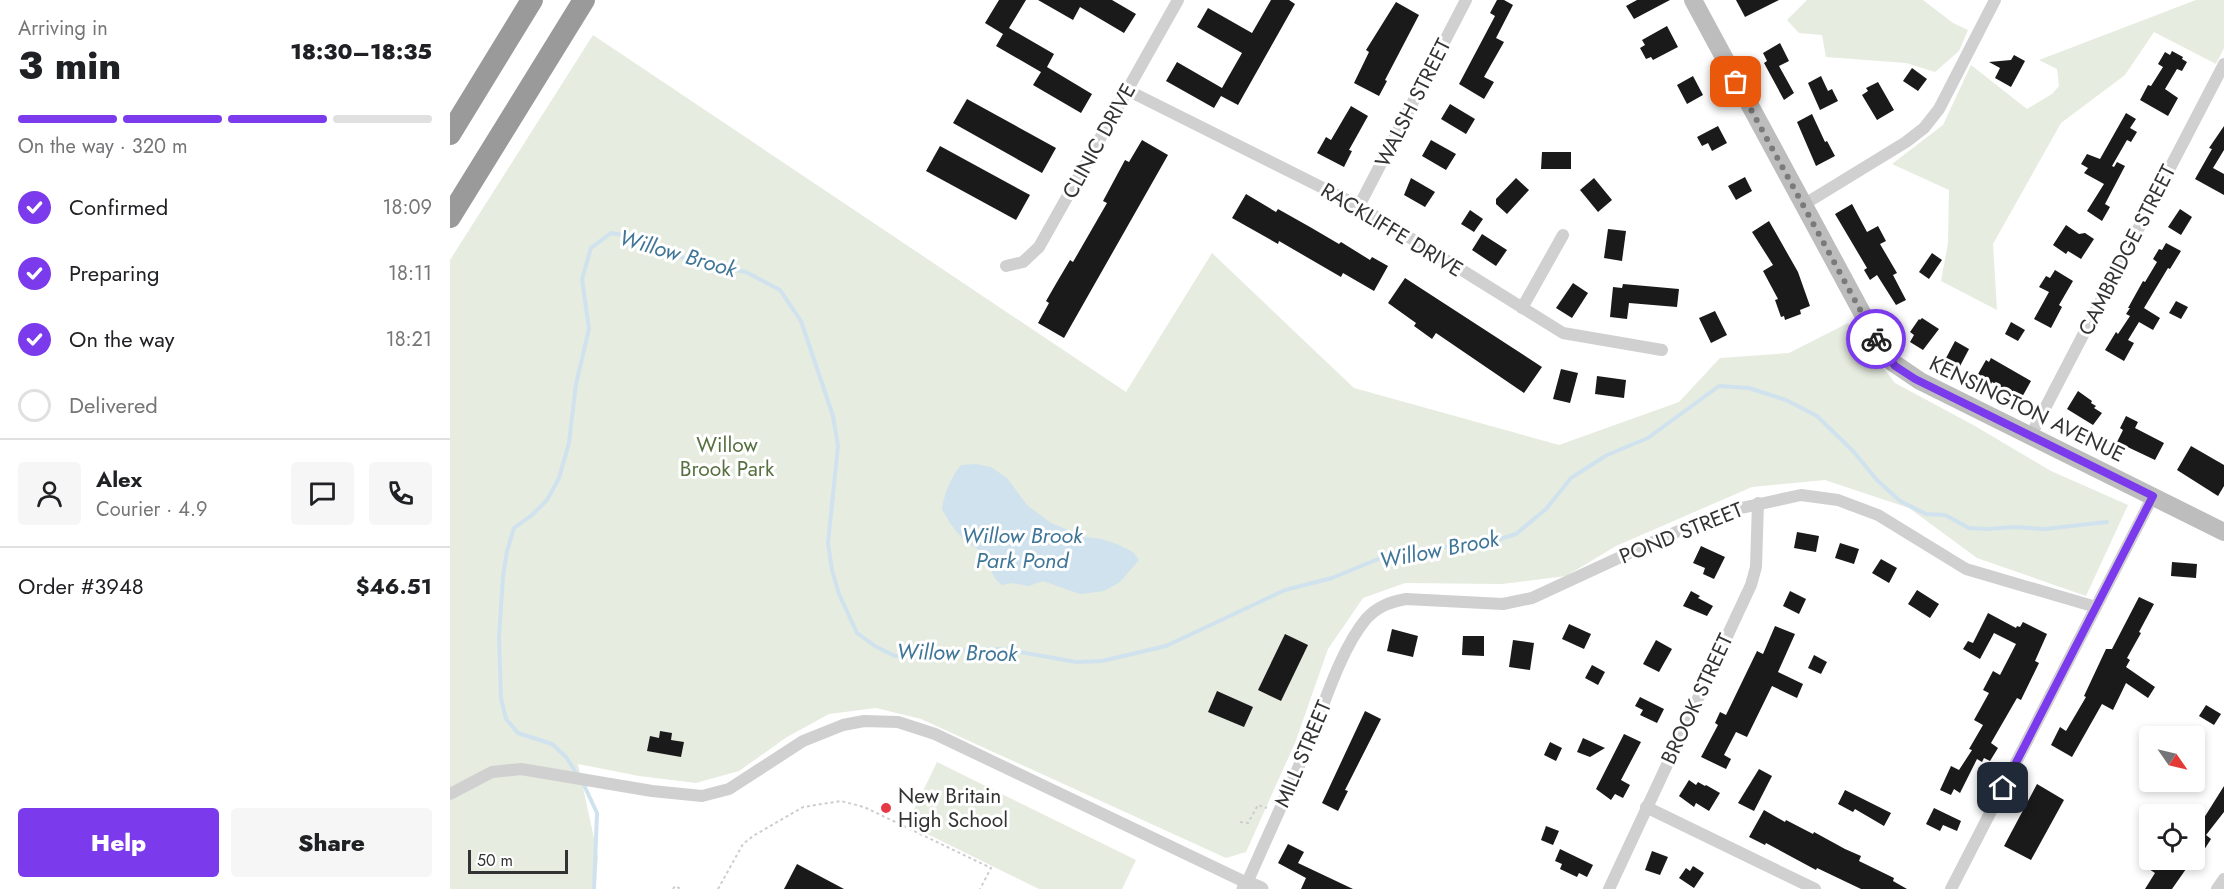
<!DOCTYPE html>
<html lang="en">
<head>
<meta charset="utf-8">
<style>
	:root { --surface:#fff; --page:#f6f6f6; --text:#202124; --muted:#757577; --line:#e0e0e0; --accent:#7c3aed }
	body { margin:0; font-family:Jost,sans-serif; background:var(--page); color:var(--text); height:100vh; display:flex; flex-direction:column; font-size:22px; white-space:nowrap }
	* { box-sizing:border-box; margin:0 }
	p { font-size:20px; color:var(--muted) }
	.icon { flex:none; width:33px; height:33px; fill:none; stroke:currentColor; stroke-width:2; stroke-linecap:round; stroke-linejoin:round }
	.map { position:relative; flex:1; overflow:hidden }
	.sheet { display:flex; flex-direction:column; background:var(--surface); width:450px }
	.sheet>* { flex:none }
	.needle { width:39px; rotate:124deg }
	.buttons { position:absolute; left:1689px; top:726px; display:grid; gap:12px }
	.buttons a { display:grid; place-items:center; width:66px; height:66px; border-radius:6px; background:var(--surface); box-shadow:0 3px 9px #0003; font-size:30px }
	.scale { position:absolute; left:18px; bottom:15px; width:100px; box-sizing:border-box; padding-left:6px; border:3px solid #333; border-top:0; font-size:16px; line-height:21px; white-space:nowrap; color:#333; -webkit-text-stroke:4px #fff; paint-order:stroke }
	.pin { position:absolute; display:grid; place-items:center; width:51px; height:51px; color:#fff; margin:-26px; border-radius:12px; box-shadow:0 3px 9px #0006 }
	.courier { position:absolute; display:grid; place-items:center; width:60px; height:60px; margin:-30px; border:4px solid #7c3aed; border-radius:50%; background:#fff; color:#222; box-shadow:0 2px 8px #0007 }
	.headline em { font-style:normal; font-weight:800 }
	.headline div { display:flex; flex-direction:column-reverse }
	.headline { display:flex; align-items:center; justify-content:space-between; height:102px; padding:0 18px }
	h1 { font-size:39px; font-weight:800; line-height:45px }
	.bar { display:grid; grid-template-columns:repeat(4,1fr); gap:9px 6px; align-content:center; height:72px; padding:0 18px }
	.bar i { height:8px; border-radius:4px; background:var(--line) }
	.bar .current { background:var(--accent) }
	.bar p { grid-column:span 4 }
	.line { display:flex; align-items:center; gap:15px; padding:0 18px; border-top:2px solid var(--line) }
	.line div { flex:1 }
	.round { display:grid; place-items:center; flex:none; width:63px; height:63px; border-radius:6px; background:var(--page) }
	ol { padding:0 18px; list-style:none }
	li { display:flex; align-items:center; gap:18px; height:66px }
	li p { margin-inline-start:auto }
	li .icon { padding:6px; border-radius:50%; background:var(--accent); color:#fff; stroke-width:4 }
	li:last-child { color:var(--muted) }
	li i { width:33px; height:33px; border:3px solid var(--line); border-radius:50% }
	.primary-button { display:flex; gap:12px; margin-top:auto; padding:12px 18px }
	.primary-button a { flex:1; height:69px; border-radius:6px; background:var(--accent); color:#fff; font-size:24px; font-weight:800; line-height:69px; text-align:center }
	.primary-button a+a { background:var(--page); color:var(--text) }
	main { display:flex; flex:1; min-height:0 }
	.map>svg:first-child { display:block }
</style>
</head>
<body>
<main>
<section class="sheet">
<div class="headline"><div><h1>3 min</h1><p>Arriving in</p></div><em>18:30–18:35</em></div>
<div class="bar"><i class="current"></i><i class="current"></i><i class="current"></i><i></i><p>On the way · 320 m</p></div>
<ol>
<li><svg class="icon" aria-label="check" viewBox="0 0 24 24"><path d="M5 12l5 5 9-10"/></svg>Confirmed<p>18:09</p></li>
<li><svg class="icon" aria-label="check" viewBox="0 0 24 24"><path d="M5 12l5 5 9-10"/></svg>Preparing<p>18:11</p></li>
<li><svg class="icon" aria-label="check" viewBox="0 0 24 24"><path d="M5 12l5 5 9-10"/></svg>On the way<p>18:21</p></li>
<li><i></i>Delivered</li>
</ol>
<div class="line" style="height:108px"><a class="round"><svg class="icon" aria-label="person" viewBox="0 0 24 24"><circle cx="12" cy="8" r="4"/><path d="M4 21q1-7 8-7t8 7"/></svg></a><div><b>Alex</b><p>Courier · 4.9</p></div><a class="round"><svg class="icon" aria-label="chat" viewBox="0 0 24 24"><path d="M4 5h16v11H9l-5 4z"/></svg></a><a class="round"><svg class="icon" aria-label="phone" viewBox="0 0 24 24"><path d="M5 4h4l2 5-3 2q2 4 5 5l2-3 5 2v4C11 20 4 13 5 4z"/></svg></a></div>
<div class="line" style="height:78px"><div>Order #3948</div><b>$46.51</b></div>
<div class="primary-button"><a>Help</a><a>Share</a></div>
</section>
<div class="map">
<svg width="1774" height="889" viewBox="0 0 1774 889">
	<rect width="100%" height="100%" fill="#fff"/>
	<g fill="#e6ecdf">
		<path d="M1357,0H1473L1503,23L1518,30L1509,51L1485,72L1456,63L1376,57L1372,35L1349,33L1337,20Z"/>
		<path d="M1746,0H1774V48L1766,64L1704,32L1675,75L1611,123L1543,244L1547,310L1491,281L1498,243L1499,190L1442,164L1493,125L1521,65L1577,109L1602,94L1609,86L1607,69L1589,60Z"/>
		<path d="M143,35L676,392L762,253L904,388L1109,445L1229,402L1270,358L1339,353L1398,323L1445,383L1525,426L1601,471L1678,505L1636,596L1527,558L1459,508L1375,480L1302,487L1166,546L1116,576L1052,584L955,583L913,598L878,649L845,743L796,852L776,858L471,719L426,708L379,714L337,737L289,771L246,783L189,776L128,764L148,857L145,889H0V260Z"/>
		<path d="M487,762L686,860L672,889H589L457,824Z"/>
	</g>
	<path fill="#cfe2ee" d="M526,464L541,467L557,478L577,505L601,523L635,537L652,539L669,545L683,552L689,560L670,582L654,591L630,594L593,581L579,586L561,583L552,585C541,578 542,568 536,558C531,550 525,548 518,543C508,535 497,520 492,509C494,494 501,477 511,465Z"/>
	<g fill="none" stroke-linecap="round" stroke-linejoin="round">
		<g stroke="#cfe2ee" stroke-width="4">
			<path d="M127,774L116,757L102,744L68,733L56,719L51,698L49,638L53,576L57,551L64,528L82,515L97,500L109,478L119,443L126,384L139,329L132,279L141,248L161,233L185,237L209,250L256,265L296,272L330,290L351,321L383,416L388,446L378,543L382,570L389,594L407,633L425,646L445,656L475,655L503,650L553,649L626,662L652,661L716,646L835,590L882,578L938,555L993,547L1032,545L1066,534L1096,509L1121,478L1157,455L1198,438L1269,386L1299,388L1336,400L1367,416L1403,451L1427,480L1450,501L1476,514L1495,515L1519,528L1537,529L1565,527L1595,529L1657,522"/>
			<path d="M133,783L147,813L144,889"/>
		</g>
	</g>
	<g fill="#1a1a1a">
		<path d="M549,0H576L559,28L604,54L597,67L642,94L631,113L583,85L591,72L546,46L553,34L535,23Z"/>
		<path d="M588,0H662L686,14L674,33L630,7L623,20Z"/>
		<path d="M821,0H839L845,4L788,105L771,96L764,108L716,81L727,62L772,88L792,53L747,27L758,8L802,33Z"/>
		<path d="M1047,0H1054L1063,5L1046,38L1054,42L1034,77L1044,82L1034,99L1009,84L1045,16L1040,13Z"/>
		<path d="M1187,0H1220L1184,19L1176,6Z"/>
		<path d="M1286,0H1329L1295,17Z"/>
		<path d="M946,2L969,15L935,80L937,81L929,96L904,83L919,52L916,50Z"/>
		<path d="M1217,26L1228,47L1203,60L1201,57L1196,59L1190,48L1195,45L1192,40Z"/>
		<path d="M1330,43L1339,61L1329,66L1344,93L1334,100L1314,63L1317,61L1313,53Z"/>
		<path d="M1722,51L1733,57L1732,59L1737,62L1732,71L1727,69L1715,89L1728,98L1718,116L1690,100L1698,85L1701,86L1713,67L1708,64L1715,52L1720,55Z"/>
		<path d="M1564,55L1575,61L1561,87L1545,78L1550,68L1539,62L1561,60Z"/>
		<path d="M1462,68L1477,79L1468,91L1453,81Z"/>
		<path d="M1243,76L1253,95L1237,104L1227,85Z"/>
		<path d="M1371,76L1378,91L1382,89L1388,101L1370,110L1358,83Z"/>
		<path d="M1428,82L1444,110L1427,120L1412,95L1418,91L1416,88Z"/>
		<path d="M517,99L606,148L592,173L503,123Z"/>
		<path d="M1000,104L1025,119L1016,134L991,119Z"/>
		<path d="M901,106L918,116L899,150L902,151L894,167L867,153L876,137L881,140Z"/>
		<path d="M1676,113L1686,119L1680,128L1687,132L1681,142L1677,140L1662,166L1664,167L1667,162L1675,166L1655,204L1660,207L1652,221L1637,211L1654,184L1634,173L1638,168L1631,164L1637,154L1650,159Z"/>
		<path d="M1362,114L1375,142L1377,141L1385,156L1366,166L1347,122Z"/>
		<path d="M1268,126L1277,143L1262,151L1258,143L1252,146L1247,137Z"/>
		<path d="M1774,126V150L1763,168L1774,174V195L1745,179L1762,149L1759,148Z"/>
		<path d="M692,140L718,155L614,338L588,323L599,303L596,301L607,282L620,260L623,262L657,203L653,201L675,160L679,162Z"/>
		<path d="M981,140L1006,154L996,170L972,156Z"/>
		<path d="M490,146L580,195L566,220L476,171Z"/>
		<path d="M1092,152H1121V169H1091Z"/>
		<path d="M1295,177L1302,191L1286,200L1278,186Z"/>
		<path d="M961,178L985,192L975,207L954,195Z"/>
		<path d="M1066,178L1079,190L1057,214L1046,204V199Z"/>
		<path d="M1144,178L1162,200L1148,212L1130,190Z"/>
		<path d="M796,194L826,212L828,209L860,227L889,244L891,242L920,260L922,257L938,266L924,291L893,273L891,277L829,241L828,244L782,218Z"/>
		<path d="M1402,204L1417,232L1428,226L1436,241L1430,244L1447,273L1443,275L1456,300L1446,305L1427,275L1420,280L1414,270L1417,268L1385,214Z"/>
		<path d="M1730,209L1742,217L1731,235L1718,227Z"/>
		<path d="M1020,210L1033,219L1024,232L1011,224Z"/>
		<path d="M1319,221L1348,272L1360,306L1350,310L1351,314L1335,320L1334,316L1331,317L1325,300L1328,299L1313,271L1323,265L1302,232Z"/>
		<path d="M1616,225L1629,234L1635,233L1644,239L1631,259L1618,251L1616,254L1603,245Z"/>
		<path d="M1158,229L1176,231L1172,261L1154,258Z"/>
		<path d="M1032,234L1057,250L1046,266L1022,250Z"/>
		<path d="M1716,243L1731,251L1720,269L1718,268L1694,308L1710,318L1703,330L1689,322L1678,340L1684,343L1674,361L1655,350L1666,332L1668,334L1680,316L1676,314L1680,308H1678L1693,281L1695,282L1707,262L1703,259L1709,249L1712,250Z"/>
		<path d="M1482,253L1492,260L1479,279L1469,272Z"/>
		<path d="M1605,270L1623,281L1609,305L1612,307L1601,328L1584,319L1599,292L1589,287L1596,276L1600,278Z"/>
		<path d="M955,278L1092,367L1074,393L986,333L982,339L964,326L966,323L938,303Z"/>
		<path d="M1123,283L1138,293L1122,318L1106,308Z"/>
		<path d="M1173,284L1229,289L1227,307L1179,303L1177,319L1160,317L1163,287L1172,288Z"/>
		<path d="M1726,301L1738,307L1731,319L1719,313Z"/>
		<path d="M1265,311L1277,335L1261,343L1249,318Z"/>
		<path d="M1472,318L1489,329L1473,350L1460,342L1464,335L1460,332L1469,319L1470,320Z"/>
		<path d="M1561,322L1575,330L1568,341L1555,334Z"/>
		<path d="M1505,341L1519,349L1509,368L1495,360Z"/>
		<path d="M1541,358L1581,381L1571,399L1542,382L1541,384L1530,378L1531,376L1528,374L1536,360L1539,362Z"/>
		<path d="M1111,369L1128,373L1120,403L1103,399Z"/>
		<path d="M1147,376L1176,380L1174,398L1145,394Z"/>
		<path d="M1628,391L1642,401L1641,403L1646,406L1644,408L1652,413L1643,425L1617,409Z"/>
		<path d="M1676,416L1688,422L1685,428L1714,443L1705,460L1667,442L1673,430L1670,428Z"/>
		<path d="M1741,446L1774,465V486L1768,496L1727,470Z"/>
		<path d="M1347,532L1369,536L1366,552L1344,548Z"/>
		<path d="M1390,543L1409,549L1404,564L1385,558Z"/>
		<path d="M1251,546L1275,557L1264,579L1253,574L1255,568L1243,563Z"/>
		<path d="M1431,559L1447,568L1439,583L1422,573Z"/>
		<path d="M1722,562L1747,564L1746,578L1721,576Z"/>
		<path d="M1467,590L1489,604L1480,618L1458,604Z"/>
		<path d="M1241,591L1250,596L1248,598L1263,606L1257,616L1233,606Z"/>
		<path d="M1340,591L1356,599L1349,614L1333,606Z"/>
		<path d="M1689,597L1704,604L1689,632L1691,633L1677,658L1680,660L1676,667L1705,687L1698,698L1676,683L1663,710L1652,704L1622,757L1601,745L1610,727L1616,731L1636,697L1634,696L1656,649H1662Z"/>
		<path d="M1538,613L1566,628L1567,626L1570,627L1573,622L1597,634L1585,661L1589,663L1571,700L1567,698L1541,743L1548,748L1540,761L1534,758L1532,762L1527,759L1510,793L1504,789L1501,795L1490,790L1501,766L1509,770L1522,750L1519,749L1533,725L1524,720L1539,693L1533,690L1543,671L1550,675L1566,644L1544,633L1530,659L1513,649L1518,641L1523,643Z"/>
		<path d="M1119,624L1141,634L1134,649L1112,639Z"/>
		<path d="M1325,626L1345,634L1328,672L1353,684L1347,698L1322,686L1297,737L1286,732L1274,755L1281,759L1276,769L1251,757L1268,725L1265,723L1270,712L1276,715L1307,651L1313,654Z"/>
		<path d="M942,629L968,636L963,657L937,651Z"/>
		<path d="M835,634L858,645L831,701L808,690Z"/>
		<path d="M1013,636H1034V656L1012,655Z"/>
		<path d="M1063,640L1084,643L1080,670L1059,667Z"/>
		<path d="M1206,640L1222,649L1209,672L1193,664Z"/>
		<path d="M1364,655L1377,662L1371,674L1358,668Z"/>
		<path d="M1142,665L1155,672L1148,685L1135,678Z"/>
		<path d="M767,691L803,707L794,727L758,712Z"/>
		<path d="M1190,697L1214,709L1207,723L1190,715L1193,710L1185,706Z"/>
		<path d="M1756,705L1771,714L1764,725L1749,716Z"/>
		<path d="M915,711L931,719L895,790L898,791L888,811L872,803Z"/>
		<path d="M210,731L222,733L221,740L234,742L231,757L197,751L200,736L209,738Z"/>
		<path d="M1174,734L1191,742L1171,780L1180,785L1173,798L1165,794L1161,800L1146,789Z"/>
		<path d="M1133,738L1155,748L1140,757L1127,752Z"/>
		<path d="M1100,742L1112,748L1106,761L1094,755Z"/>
		<path d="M1309,769L1322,776L1304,811L1288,803Z"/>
		<path d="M1239,780L1246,785L1248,782L1255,786L1256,785L1270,793L1259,811L1246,803L1244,807L1229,796Z"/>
		<path d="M1587,784L1614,800L1581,860L1554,846Z"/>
		<path d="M1774,786V812L1756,835L1761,839L1754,850L1749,846L1744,852V827L1747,829Z"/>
		<path d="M1395,790L1441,813L1434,826L1405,809L1403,812L1388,804Z"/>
		<path d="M1484,808L1511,821L1507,831L1493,825L1490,831L1476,824Z"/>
		<path d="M1314,810L1335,822L1336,820L1363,834L1364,832L1395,849L1411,856L1409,861L1444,878L1443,881L1457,889H1411L1367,868L1366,870L1316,843L1315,845L1299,837Z"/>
		<path d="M1096,826L1109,831L1103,845L1091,840Z"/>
		<path d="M838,844L854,852L848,863L903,889H851L856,878L828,863Z"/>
		<path d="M1110,849L1143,865L1137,877L1129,873L1127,877L1110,869L1112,864L1105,861Z"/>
		<path d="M1202,851L1218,857L1210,875L1195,870Z"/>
		<path d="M1701,860H1722L1736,869L1722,889H1695L1705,873L1696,867Z"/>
		<path d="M347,864L394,889H334Z"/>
		<path d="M1243,866L1254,873L1244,888L1229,878L1236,868L1240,871Z"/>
	</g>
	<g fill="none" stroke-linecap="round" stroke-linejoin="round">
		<g stroke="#cdcdcd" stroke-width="2" stroke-dasharray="3 3" stroke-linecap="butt">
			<path d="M790,822L798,823L808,805L817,808"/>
			<path d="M223,889L225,886L231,889"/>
			<path d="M268,889L293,844L303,836L353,807L391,801L414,807L541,868L530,889"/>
		</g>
		<g stroke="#d0d0d0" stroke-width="12">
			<path d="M677,90L909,206L1113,333L1212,350"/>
			<path d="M1353,205L1456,142L1474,128L1489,109L1545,0"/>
			<path d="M909,206L1016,0"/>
			<path d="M556,266L573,262L589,247L728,0"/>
			<path d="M1072,308L1113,235"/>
			<path d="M1580,437L1774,64"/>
			<path d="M0,794L42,772L71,769L202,791L252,796L279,789L353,741L393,725L414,721L448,722L485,734L797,883C818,835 840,788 860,740C874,704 891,649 916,619C927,607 939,602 956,599L1053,604L1082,598L1203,542L1273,512L1351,495L1388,500L1428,515L1516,569L1646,607"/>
			<path d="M1196,807L1365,889"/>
			<path d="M1159,889L1301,585L1306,567L1308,503"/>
			<path d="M1501,889L1703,496"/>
			<path d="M1767,889L1774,879"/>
		</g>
		<path stroke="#d0d0d0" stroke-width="15" d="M794,889L797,883L811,889"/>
		<path stroke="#bdbdbd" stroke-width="18" d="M1243,0L1423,333L1442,362L1470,381L1774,532"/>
		<g stroke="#9a9a9a" stroke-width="22">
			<path d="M0,134L82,0"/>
			<path d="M0,217L134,0"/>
		</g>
	</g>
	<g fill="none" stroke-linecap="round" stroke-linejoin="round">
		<path stroke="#7a7a7a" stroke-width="6" stroke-dasharray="0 10.8" d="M1286,82L1426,339"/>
		<path stroke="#7c3aed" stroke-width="8" d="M1426,339L1445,366L1465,379L1703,496L1553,788"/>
	</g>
	<circle fill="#e63946" stroke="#fff" stroke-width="2" cx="436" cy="808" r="6"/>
	<g text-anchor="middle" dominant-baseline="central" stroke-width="6" stroke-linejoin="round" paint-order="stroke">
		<g font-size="21" fill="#333" stroke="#fff">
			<text transform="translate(963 103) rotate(-63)">WALSH STREET</text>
			<text transform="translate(649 141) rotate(-61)">CLINIC DRIVE</text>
			<text transform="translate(942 230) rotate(31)">RACKLIFFE DRIVE</text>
			<text transform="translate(1677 250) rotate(-63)">CAMBRIDGE STREET</text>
			<text transform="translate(1577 409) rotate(26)">KENSINGTON AVENUE</text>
			<text transform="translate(1231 533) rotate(-22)">POND STREET</text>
			<text transform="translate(1247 699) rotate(-65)">BROOK STREET</text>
			<text transform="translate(853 754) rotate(-67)">MILL STREET</text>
		</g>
		<g font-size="21" fill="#56703f" stroke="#fff">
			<text x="277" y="445">Willow<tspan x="277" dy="24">Brook Park</tspan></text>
		</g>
		<g font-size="21" fill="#333" stroke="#fff" text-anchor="start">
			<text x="448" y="796">New Britain<tspan x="448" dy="24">High School</tspan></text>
		</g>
		<g font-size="22" font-style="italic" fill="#3f7597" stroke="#fff">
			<text transform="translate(228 253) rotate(16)">Willow Brook</text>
			<text x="572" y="535">Willow Brook<tspan x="572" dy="25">Park Pond</tspan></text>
			<text transform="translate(989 549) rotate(-11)">Willow Brook</text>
			<text transform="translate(507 652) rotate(1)">Willow Brook</text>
		</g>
	</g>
</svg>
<div class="buttons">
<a><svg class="needle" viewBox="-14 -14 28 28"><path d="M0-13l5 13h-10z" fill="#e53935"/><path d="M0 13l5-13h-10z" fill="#757577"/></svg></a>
<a><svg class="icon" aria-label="locate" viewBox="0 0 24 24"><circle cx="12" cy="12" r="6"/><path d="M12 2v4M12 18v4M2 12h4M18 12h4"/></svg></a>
</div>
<div class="scale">50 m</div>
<div class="pin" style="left:1286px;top:82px;background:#ea580c"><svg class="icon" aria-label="bag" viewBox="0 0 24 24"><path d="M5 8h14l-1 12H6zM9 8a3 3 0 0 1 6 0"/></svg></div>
<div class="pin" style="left:1553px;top:788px;background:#1f2937"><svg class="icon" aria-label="home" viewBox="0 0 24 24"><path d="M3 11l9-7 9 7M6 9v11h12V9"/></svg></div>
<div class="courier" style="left:1426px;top:339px"><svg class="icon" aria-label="bike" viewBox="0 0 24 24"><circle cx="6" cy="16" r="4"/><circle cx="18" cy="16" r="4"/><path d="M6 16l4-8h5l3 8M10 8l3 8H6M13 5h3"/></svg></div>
</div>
</main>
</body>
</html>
